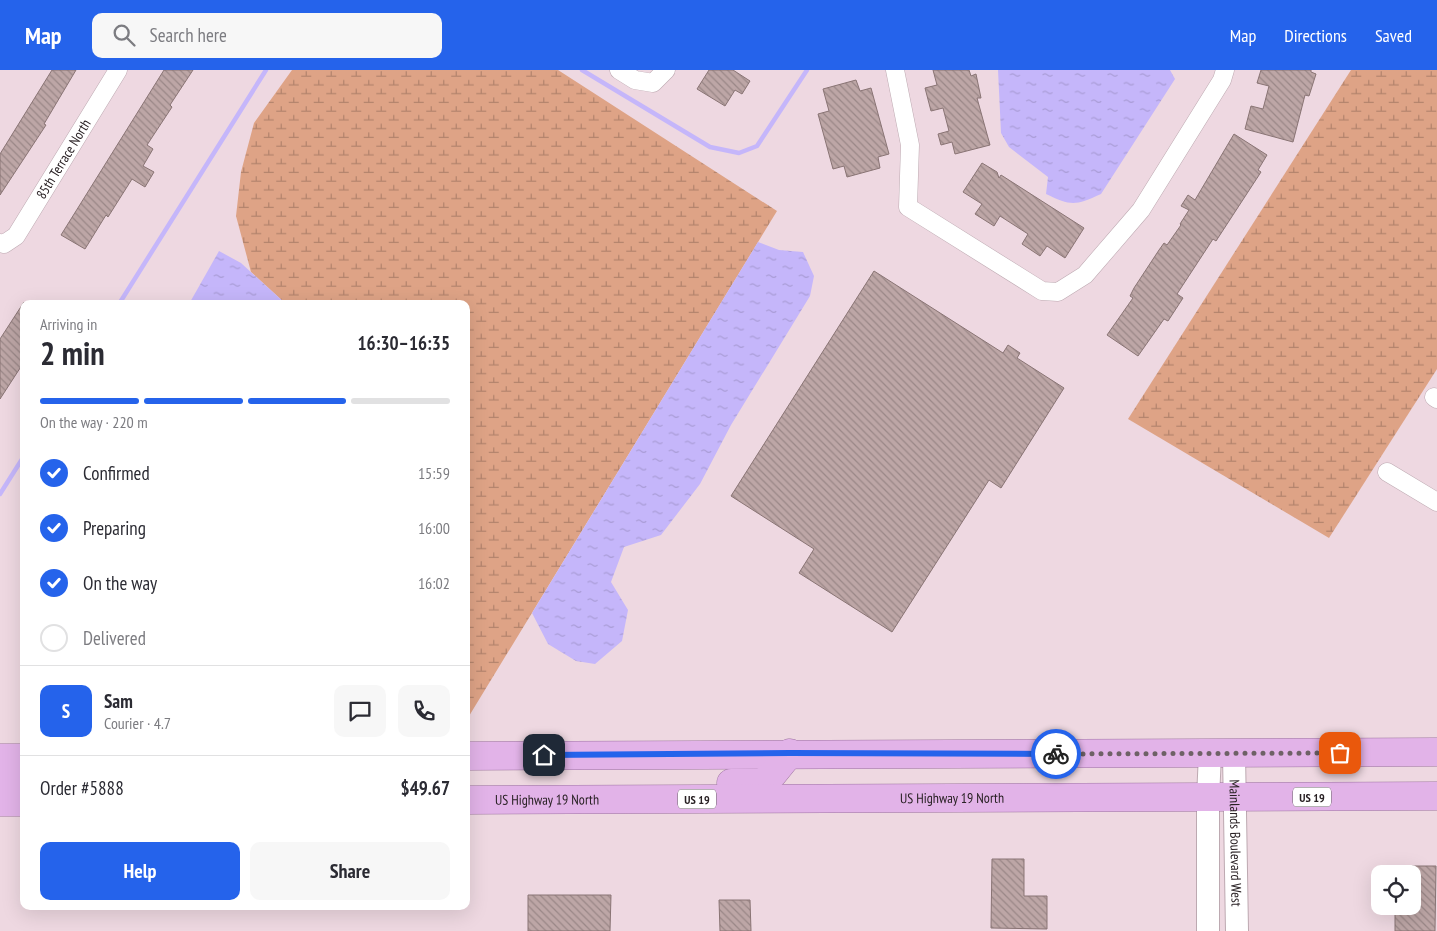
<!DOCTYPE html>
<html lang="en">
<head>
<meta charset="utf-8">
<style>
	:root { --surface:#fff; --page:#f7f7f7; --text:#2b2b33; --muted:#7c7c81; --line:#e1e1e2; --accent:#2563eb }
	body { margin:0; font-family:"PT Sans Narrow",sans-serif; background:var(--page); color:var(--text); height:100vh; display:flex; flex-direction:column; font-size:19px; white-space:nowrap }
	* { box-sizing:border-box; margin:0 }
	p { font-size:16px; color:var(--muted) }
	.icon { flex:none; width:28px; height:28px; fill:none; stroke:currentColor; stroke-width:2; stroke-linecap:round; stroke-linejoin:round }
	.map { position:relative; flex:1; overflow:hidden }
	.panel { position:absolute; left:20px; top:230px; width:450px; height:610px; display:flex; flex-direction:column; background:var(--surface); border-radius:10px; box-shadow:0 5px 20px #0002 }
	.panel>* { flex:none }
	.fabs { position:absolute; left:1371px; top:795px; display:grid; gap:10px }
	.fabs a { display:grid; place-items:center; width:50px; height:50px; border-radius:10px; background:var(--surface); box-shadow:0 5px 20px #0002; font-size:25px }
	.pin { position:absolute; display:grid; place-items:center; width:42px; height:42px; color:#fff; margin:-21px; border-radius:10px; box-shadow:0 2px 8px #0006 }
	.courier { position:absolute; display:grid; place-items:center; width:50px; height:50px; margin:-25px; border:4px solid #2563eb; border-radius:50%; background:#fff; color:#222; box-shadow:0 1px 6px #0007 }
	.headline em { font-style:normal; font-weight:800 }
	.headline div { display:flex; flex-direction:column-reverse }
	.headline { display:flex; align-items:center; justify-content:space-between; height:85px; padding:0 20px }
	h1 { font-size:32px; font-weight:800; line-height:38px }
	.bar { display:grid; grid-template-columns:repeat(4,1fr); gap:8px 5px; align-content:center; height:60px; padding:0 20px }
	.bar i { height:6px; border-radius:4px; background:var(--line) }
	.bar .active { background:var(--accent) }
	.bar p { grid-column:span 4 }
	.line { display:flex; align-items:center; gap:12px; padding:0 20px; border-top:1px solid var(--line) }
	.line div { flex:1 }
	.round { display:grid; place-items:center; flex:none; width:52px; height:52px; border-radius:10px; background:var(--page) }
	ol { padding:0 20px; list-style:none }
	li { display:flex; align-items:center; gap:15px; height:55px }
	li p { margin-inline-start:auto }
	li .icon { padding:5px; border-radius:50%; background:var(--accent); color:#fff; stroke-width:4 }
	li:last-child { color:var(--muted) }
	li i { width:28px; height:28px; border:2px solid var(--line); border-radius:50% }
	.button { display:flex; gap:10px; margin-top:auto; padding:10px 20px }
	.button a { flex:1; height:58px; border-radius:10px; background:var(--accent); color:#fff; font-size:20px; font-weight:800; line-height:58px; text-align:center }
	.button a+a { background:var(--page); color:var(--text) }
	header { display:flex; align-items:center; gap:30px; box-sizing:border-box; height:70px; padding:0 25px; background:var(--accent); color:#fff }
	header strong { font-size:24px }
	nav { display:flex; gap:28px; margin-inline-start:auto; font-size:18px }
	.search { width:350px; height:45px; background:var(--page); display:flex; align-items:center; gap:12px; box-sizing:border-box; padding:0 18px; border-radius:10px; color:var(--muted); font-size:19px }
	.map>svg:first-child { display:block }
</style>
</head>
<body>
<header>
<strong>Map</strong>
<div class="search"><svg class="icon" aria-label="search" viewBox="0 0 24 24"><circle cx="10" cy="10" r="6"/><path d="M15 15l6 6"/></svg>Search here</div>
<nav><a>Map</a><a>Directions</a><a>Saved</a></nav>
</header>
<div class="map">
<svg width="1437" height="861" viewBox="0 0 1437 861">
	<defs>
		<pattern id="wetland-marsh" width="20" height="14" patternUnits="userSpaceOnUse" patternTransform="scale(1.25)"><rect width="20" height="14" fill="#dea386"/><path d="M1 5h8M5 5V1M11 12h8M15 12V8" fill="none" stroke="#b4846d"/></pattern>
		<pattern id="water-ripples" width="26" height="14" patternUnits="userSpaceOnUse" patternTransform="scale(1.25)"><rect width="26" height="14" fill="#c5b6fa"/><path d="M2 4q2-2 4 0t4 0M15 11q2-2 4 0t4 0" fill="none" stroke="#a99cd6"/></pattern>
		<pattern id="building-back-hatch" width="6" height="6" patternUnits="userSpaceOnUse" patternTransform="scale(1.25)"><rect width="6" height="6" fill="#bda6a6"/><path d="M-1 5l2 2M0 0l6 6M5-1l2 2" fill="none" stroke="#9a8787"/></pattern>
	</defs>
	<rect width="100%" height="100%" fill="#eed8e1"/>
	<g fill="url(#wetland-marsh)">
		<path d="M292,0H558L777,141L466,651V234H286L251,202L236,146L241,102L254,53Z"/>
		<path d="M1351,0H1437V299L1329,468L1128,349Z"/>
	</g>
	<g fill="url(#water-ripples)">
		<path d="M998,0H1170L1175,9L1101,124C1075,136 1071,136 1046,124L1048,107L1009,77L1001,63Z"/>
		<path d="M758,172L779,180L803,182L814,206L810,226L731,355L700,414L661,465L624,477L611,512L628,540L622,571L595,594L576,591L548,574L532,543Z"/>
		<path d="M219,181L241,193L286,234H189Z"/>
	</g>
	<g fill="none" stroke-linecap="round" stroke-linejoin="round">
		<g stroke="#c5b6fa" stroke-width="4.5">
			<path d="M582,0L710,77L739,83L757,76L807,0"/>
			<path d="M119,234L266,0"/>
			<path d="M0,424L24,386"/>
		</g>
	</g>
	<g fill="url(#building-back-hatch)" stroke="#897474">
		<path d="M52,0H76L44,54L46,55L0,125V84Z"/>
		<path d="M164,0H193L170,35L172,37L147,75L153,79L143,96L154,102L145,117L132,109L108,147L106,145L85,179L61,165Z"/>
		<path d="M709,0H733L750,11L742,24L735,20L725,36L697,19Z"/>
		<path d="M933,0H969L971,6L976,4L981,28H977L990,75L955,84L952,72L941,75L938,64L949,61L943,38L931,41L925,18L937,15Z"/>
		<path d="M1261,0H1311V2L1316,4L1309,26L1305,25L1293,72L1245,59L1251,36L1263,39L1269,16L1257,13Z"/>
		<path d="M856,10L860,21L871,18L889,84L878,87L880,98L847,107L844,96L833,99L818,44L829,41L823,19Z"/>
		<path d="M1234,64L1267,85L1258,100L1261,102L1216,171L1213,169L1177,224L1183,228L1168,251L1164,249L1138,286L1107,265L1133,228L1130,226L1134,218L1159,180L1164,173L1167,175L1181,155L1180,154L1189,140L1181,136L1188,125L1195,130Z"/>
		<path d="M982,93L997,102L999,108L1001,105L1084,158L1065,188L1047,176L1040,186L1022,174L1028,164L1000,146L994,156L975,144L982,134L963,122Z"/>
		<path d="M874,201L1003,283L1008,275L1020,283L1017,288L1064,318L1001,418L989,410L892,562L799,503L814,479L731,426Z"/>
		<path d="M24,232V292L0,329V269Z"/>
		<path d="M992,789H1024V826H1047V859L991,858Z"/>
		<path d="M1412,796H1436L1435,861H1395V836H1412Z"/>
		<path d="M528,825H611L610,861H528Z"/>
		<path d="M719,830H750L751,861H720Z"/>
	</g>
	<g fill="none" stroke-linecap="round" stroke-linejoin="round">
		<g stroke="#bda9b1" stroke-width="19">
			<g id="minor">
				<path d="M619,0L635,10L653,13L666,0"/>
				<path d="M895,0L910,75L908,137L1042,221L1058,222L1085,205L1141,140L1222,10L1225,0"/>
				<path id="s1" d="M0,173L4,174L16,166L118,0"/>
				<path d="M1434,327L1437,329"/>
				<path d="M1387,402L1437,432"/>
			</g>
		</g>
		<g stroke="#bda9b1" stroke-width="24">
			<g id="tertiary">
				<path id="s2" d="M1234,684L1237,861"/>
				<path d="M1208,861V728L1210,684"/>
			</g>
		</g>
		<g stroke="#9d74a0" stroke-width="29">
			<g id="trunk">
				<path d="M466,686C790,683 1113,685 1437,682"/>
				<path d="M0,688H24"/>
				<path d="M0,713H24"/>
				<path d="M731,713H762L773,704L790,683"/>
				<path id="s3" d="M466,730L1437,726"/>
				<path d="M0,732H24"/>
			</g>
		</g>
		<use href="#minor" stroke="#fff" stroke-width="18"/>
		<use href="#tertiary" stroke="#fff" stroke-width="22"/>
		<use href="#trunk" stroke="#e2b3e8" stroke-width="28"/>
	</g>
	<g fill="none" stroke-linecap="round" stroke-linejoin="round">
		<path stroke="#6e6166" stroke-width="5" stroke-dasharray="0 9" d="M1056,684L1340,683"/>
		<path stroke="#2563eb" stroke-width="6" d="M544,685L790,683L1056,684"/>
	</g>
	<g text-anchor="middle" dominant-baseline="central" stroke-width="4.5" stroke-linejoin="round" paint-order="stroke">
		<g fill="#fff" stroke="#696466" stroke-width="1">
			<rect x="1293" y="717.5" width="38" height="19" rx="4"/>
			<rect x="678" y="719.5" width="38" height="19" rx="4"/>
		</g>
		<g font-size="12" font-weight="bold" fill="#292124">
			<text x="1312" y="727">US 19</text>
			<text x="697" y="729">US 19</text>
		</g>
		<g font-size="14" fill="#292124" stroke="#fff">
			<text stroke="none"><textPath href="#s1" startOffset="109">85th Terrace North</textPath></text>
			<text stroke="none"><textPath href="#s3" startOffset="486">US Highway 19 North</textPath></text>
			<text stroke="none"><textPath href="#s3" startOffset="81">US Highway 19 North</textPath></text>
			<text stroke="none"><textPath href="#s2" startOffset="89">Mainlands Boulevard West</textPath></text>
		</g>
	</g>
</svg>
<div class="fabs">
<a><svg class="icon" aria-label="locate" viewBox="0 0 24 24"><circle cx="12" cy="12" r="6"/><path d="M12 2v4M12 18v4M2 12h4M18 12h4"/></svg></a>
</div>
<div class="pin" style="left:1340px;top:683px;background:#ea580c"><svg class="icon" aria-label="bag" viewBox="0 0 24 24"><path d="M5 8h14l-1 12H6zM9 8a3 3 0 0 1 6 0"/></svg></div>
<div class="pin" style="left:544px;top:685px;background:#1f2937"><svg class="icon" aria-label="home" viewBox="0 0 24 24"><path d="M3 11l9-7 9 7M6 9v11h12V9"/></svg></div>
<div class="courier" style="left:1056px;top:684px"><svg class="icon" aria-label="bike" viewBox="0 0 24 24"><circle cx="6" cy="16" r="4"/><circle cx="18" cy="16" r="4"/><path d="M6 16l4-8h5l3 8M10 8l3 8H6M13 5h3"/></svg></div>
<section class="panel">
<div class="headline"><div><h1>2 min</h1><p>Arriving in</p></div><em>16:30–16:35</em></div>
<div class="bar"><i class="active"></i><i class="active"></i><i class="active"></i><i></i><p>On the way · 220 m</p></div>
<ol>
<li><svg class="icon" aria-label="check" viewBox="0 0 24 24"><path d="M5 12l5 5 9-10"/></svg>Confirmed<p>15:59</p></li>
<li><svg class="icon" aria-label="check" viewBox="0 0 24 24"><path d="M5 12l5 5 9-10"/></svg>Preparing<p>16:00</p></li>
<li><svg class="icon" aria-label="check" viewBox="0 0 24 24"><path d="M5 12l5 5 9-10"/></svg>On the way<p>16:02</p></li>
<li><i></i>Delivered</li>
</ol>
<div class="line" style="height:90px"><b class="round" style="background:var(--accent);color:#fff">S</b><div><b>Sam</b><p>Courier · 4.7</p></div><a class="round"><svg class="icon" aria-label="chat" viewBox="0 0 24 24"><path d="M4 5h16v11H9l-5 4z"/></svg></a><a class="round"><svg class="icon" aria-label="phone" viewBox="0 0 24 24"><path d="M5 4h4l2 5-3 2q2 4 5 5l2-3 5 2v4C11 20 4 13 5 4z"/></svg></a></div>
<div class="line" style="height:65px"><div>Order #5888</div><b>$49.67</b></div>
<div class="button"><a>Help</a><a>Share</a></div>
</section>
</div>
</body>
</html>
